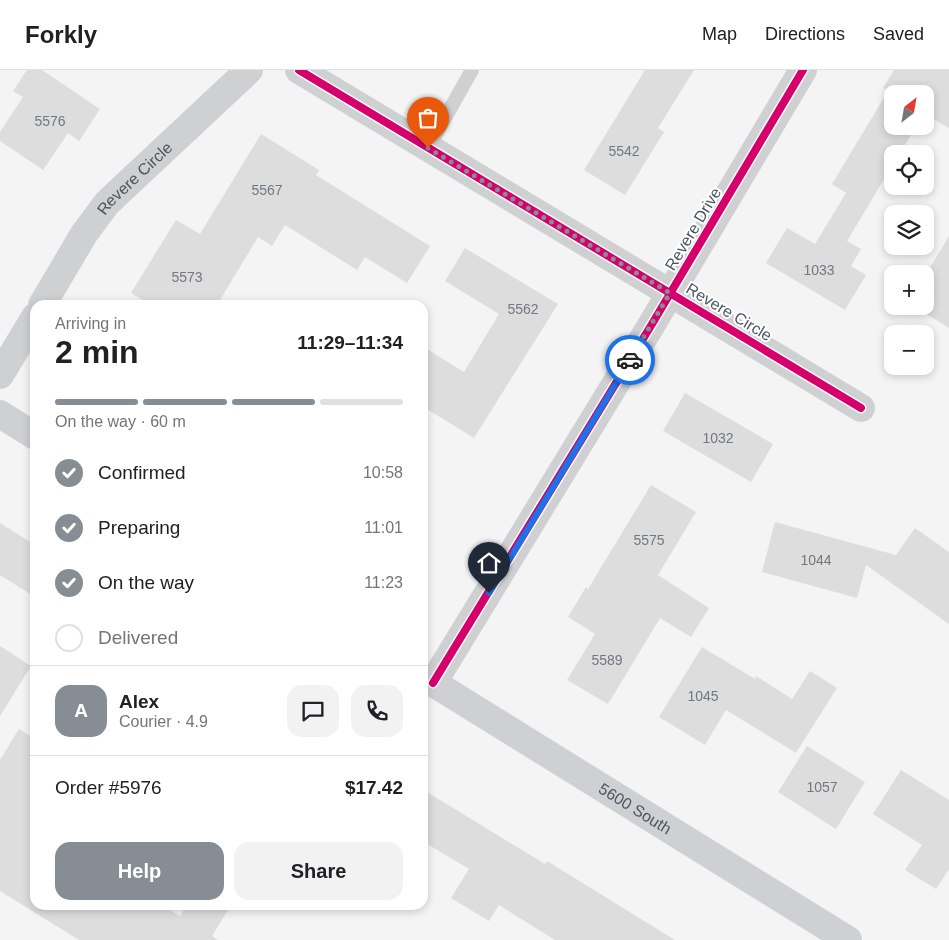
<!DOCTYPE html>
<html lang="en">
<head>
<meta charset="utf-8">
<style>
	:root { --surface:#fff; --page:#f2f2f2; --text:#202124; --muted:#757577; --line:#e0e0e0; --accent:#868d94 }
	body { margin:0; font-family:Arial,sans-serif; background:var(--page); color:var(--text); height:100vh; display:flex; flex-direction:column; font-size:19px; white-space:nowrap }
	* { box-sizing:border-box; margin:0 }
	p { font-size:16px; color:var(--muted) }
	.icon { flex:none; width:28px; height:28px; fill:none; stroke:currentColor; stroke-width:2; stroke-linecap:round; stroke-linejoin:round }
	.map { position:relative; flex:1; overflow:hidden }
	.side { position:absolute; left:30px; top:230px; width:398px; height:610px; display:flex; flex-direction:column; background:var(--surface); border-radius:15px; box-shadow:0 2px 8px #0003 }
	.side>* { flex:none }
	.needle { width:32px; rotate:31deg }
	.tools { position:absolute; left:884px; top:15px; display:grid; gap:10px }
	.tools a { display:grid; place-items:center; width:50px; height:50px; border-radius:10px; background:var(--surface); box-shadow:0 2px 8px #0003; font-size:25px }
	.pin { position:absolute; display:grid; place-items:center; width:42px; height:42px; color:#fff; margin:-51px -21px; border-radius:50% 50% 50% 0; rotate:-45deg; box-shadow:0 0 5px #0007 }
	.pin .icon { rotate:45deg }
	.courier { position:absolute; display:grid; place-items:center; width:50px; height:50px; margin:-25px; border:4px solid #1a73e8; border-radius:50%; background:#fff; color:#222; box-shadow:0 1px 6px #0007 }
	.head em { font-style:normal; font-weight:800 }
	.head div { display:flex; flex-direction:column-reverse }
	.head { display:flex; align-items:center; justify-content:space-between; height:85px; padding:0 25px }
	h1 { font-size:32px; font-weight:800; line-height:38px }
	.bar { display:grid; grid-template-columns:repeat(4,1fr); gap:8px 5px; align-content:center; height:60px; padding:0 25px }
	.bar i { height:6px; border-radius:4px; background:var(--line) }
	.bar .current { background:var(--accent) }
	.bar p { grid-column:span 4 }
	.line { display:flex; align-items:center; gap:12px; padding:0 25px; border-top:1px solid var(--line) }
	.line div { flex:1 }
	.round { display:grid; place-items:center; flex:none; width:52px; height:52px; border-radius:15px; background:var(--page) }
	ol { padding:0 25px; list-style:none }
	li { display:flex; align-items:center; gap:15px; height:55px }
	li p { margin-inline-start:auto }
	li .icon { padding:5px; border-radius:50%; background:var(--accent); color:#fff; stroke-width:4 }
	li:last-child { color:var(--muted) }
	li i { width:28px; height:28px; border:2px solid var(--line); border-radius:50% }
	.button { display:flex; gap:10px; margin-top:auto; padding:10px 25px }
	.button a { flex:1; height:58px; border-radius:15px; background:var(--accent); color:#fff; font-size:20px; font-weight:800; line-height:58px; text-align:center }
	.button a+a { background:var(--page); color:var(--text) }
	header { display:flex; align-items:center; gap:30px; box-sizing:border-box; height:70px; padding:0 25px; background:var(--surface); border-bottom:1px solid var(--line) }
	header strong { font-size:24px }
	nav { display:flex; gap:28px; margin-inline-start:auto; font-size:18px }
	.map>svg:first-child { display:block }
</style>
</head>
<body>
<header>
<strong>Forkly</strong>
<nav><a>Map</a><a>Directions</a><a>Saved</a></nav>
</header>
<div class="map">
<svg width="949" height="870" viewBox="0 0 949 870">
	<rect width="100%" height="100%" fill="#f4f4f4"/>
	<g fill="#ddddde">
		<path d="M27,0H42L100,39L79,71L68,63L43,100L0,71V62L23,27L13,21Z"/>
		<path d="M645,0H694L658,58L664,62L625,125L584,100Z"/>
		<path d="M894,0H949V58L925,44V24H892V56H916L900,84H892V96L847,171L861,179L851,196L866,205L845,240L766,193L787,158L815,174L846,123L832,114L888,21L883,18Z"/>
		<path d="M261,64L319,100L316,105L430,176L407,213L365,187L357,200L285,155L272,176L258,167L217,235H151L131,223L176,150L200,164Z"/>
		<path d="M949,166V258L925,243V206Z"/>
		<path d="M465,178L558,234L474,368L422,336V276L464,302L499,244L445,211Z"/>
		<path d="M685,323L773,374L751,412L663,361Z"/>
		<path d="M651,415L696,442L658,505L709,538L691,567L660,548L608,634L567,610L595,564L568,547L586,517L588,519Z"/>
		<path d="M775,452L896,485L915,458L949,482V554L866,495L857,528L762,502Z"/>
		<path d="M0,453L35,475V527L0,505Z"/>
		<path d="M0,576L31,596L0,646Z"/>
		<path d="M702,577L755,609L756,606L792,629L810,601L837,618L796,683L726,640L705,675L659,647Z"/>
		<path d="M19,659L35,669V835H161L180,846L187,835H231L212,866L218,870H79L0,821V690Z"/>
		<path d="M807,676L865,712L836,759L778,722Z"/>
		<path d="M901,700L949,730V799L936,819L905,800L922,775L873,744Z"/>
		<path d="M422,719L545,794L547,791L675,870H555L499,835L489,851L451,828L469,799L422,771Z"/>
	</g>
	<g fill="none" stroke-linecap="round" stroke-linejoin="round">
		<path stroke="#ced0d2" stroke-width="14" d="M428,78L472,0"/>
		<g stroke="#ced0d2" stroke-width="28">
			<path d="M299,0L861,338"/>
			<path id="s1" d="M42,235L84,164L107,133L249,0"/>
			<path d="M0,305L35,247"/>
			<path d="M433,613L652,254L803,0"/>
		</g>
		<g stroke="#ced0d4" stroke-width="28">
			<path d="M0,344L35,366"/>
			<path id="s2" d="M422,606L848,870"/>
		</g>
		<g stroke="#fff" stroke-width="11">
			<g id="cycleway">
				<path d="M299,0L861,338"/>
				<path d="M433,613L652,254L803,0"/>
			</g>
		</g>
		<use href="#cycleway" stroke="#d6006c" stroke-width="8"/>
	</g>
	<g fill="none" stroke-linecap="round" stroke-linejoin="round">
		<path stroke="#868d94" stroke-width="5" stroke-dasharray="0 9" d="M428,78L670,223L630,290"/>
		<path stroke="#1a73e8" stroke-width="6" d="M489,523L630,290"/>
	</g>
	<g text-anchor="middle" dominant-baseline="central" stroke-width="4" stroke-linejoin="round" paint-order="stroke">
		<g font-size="14" fill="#707881">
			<text x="50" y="51">5576</text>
			<text x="624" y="81">5542</text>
			<text x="267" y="120">5567</text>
			<text x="819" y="200">1033</text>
			<text x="187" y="207">5573</text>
			<text x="523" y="239">5562</text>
			<text x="718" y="368">1032</text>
			<text x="649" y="470">5575</text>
			<text x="816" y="490">1044</text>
			<text x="607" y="590">5589</text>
			<text x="703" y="626">1045</text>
			<text x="822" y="717">1057</text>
		</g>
		<g font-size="16" fill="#4a5661" stroke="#fff">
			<text stroke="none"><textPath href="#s1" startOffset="158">Revere Circle</textPath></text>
			<text transform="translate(693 159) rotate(-59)">Revere Drive</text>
			<text transform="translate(729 242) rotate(31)">Revere Circle</text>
			<text stroke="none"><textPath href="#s2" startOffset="251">5600 South</textPath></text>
		</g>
	</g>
</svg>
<div class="tools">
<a><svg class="needle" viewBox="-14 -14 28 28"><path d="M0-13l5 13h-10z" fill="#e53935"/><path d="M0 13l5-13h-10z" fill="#757577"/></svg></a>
<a><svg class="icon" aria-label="locate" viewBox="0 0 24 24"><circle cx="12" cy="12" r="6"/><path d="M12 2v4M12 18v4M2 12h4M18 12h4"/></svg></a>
<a><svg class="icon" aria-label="layers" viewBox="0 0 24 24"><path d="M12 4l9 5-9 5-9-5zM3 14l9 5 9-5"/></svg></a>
<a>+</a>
<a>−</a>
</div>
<div class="pin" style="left:428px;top:78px;background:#ea580c"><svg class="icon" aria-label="bag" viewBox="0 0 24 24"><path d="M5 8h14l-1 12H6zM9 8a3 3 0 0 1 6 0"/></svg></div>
<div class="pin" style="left:489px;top:523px;background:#1f2937"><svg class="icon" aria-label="home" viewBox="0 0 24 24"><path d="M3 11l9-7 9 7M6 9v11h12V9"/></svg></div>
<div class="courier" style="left:630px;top:290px"><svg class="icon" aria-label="car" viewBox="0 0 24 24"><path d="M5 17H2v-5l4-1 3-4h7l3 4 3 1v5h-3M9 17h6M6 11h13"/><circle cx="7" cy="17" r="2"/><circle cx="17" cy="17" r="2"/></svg></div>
<section class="side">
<div class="head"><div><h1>2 min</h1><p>Arriving in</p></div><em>11:29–11:34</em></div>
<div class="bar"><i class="current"></i><i class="current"></i><i class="current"></i><i></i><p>On the way · 60 m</p></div>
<ol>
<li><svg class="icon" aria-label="check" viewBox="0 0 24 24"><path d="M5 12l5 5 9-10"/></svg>Confirmed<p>10:58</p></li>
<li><svg class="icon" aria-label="check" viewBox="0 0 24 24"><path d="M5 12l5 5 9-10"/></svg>Preparing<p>11:01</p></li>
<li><svg class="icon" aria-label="check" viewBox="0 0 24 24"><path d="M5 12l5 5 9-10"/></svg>On the way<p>11:23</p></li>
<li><i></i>Delivered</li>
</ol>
<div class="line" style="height:90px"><b class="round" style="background:var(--accent);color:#fff">A</b><div><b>Alex</b><p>Courier · 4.9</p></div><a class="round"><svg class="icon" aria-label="chat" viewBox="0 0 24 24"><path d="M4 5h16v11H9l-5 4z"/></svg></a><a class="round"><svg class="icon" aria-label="phone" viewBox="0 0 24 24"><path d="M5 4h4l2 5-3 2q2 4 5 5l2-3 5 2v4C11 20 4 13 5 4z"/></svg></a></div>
<div class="line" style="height:65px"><div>Order #5976</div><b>$17.42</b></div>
<div class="button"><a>Help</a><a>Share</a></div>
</section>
</div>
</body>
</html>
